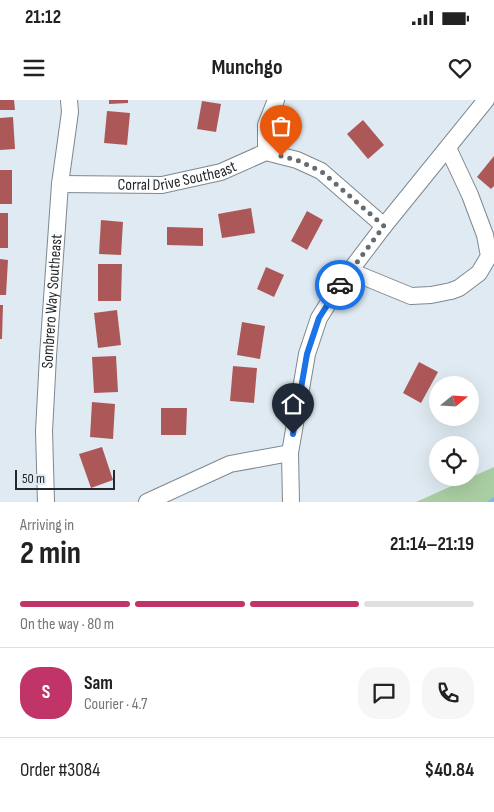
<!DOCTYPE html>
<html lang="en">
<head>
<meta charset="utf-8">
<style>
	:root { --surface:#fff; --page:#f6f6f6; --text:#222; --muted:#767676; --line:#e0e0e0; --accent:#c03467 }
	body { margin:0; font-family:"Sofia Sans Condensed",sans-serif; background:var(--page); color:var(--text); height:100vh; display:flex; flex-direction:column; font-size:19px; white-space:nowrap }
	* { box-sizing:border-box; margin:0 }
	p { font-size:16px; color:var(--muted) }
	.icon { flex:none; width:28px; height:28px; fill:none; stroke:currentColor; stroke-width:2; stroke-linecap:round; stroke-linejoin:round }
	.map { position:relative; height:402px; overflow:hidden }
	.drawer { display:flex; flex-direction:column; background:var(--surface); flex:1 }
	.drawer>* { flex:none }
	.needle { width:32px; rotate:72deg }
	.buttons { position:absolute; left:429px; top:276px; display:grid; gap:10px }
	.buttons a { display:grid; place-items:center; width:50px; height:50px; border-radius:50%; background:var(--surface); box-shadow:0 5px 20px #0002; font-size:25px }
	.scale { position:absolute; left:15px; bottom:12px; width:100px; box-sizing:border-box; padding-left:5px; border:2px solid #24282c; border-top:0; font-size:14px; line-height:18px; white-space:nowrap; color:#24282c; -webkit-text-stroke:4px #dfeaf2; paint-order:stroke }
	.pin { position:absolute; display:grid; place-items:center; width:42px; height:42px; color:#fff; margin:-51px -21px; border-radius:50% 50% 50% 0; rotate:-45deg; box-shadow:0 0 5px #0007 }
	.pin .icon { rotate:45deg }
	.courier { position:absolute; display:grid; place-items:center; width:50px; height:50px; margin:-25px; border:4px solid #1a73e8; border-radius:50%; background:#fff; color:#222; box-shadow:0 1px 6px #0007 }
	.headline em { font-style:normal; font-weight:700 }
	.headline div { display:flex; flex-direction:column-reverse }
	.headline { display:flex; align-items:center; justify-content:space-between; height:85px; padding:0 20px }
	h1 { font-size:32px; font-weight:700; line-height:38px }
	.bar { display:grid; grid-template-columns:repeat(4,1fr); gap:8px 5px; align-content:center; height:60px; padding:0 20px }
	.bar i { height:6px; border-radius:4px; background:var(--line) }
	.bar .current { background:var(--accent) }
	.bar p { grid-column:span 4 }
	.line { display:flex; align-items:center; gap:12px; padding:0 20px; border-top:1px solid var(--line) }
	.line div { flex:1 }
	.round { display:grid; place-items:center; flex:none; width:52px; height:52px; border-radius:20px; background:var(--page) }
	.status { display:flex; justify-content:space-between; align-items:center; height:35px; padding:0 25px; background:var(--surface); direction:ltr }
	.status svg { height:14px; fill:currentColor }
	header { display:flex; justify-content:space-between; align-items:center; height:65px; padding:0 20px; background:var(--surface); font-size:22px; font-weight:700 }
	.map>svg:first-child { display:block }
</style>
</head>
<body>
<div class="status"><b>21:12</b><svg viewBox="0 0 49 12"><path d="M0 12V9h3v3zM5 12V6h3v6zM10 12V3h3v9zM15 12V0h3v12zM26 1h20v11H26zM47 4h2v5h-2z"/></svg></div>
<header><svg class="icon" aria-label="menu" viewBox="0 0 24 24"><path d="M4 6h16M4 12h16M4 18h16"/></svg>Munchgo<svg class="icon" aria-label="heart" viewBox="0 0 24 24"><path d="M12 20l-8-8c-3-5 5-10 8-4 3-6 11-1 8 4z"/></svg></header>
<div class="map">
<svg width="494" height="402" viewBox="0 0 494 402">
	<rect width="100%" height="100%" fill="#dfeaf2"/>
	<path fill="#aacea4" d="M494,367V402H416Z"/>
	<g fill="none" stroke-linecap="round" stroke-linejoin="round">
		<path stroke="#80b6f8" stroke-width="4" d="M490,402L494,399"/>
	</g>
	<g fill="#ad5858">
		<path d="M0,0H14L15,10H0Z"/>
		<path d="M109,0H128V3L109,4Z"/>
		<path d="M202,1L221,4L216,32L197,29Z"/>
		<path d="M107,11L130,13L127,45L104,43Z"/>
		<path d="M13,17L15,49L0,50V18Z"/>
		<path d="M363,20L384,45L368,59L347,34Z"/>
		<path d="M494,56V86L491,89L477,77Z"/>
		<rect x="0" y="70" width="12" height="34"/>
		<path d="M251,108L255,133L222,138L218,114Z"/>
		<path d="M307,111L323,120L307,150L291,141Z"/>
		<rect x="0" y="113" width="8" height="35"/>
		<path d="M101,120L123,122L121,155L99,154Z"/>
		<path d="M167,127L203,128V146L167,145Z"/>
		<path d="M0,159L8,160L6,195H0Z"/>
		<path d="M98,164H122L121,201H98Z"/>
		<path d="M266,167L284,175L274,197L257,189Z"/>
		<path d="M0,205H3L2,239H0Z"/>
		<path d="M117,210L121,245L98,248L94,213Z"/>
		<path d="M242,222L265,226L260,259L237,255Z"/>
		<path d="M116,256L118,292L94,293L92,257Z"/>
		<path d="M419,262L438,272L421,303L403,293Z"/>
		<path d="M233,266L257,268L254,303L230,301Z"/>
		<path d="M92,302L115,304L113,339L90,337Z"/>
		<path d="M161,308H187L186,335H161Z"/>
		<path d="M102,347L113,380L91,388L79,354Z"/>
	</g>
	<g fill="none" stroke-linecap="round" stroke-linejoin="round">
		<g stroke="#7e8890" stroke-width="18">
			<g id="minor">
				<path d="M266,52V25L276,0"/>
				<path id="s1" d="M60,84L162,85L221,72L266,52L297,60L321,71L384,126"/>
				<path d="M350,171L411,196L431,195L451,191L459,188L479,173L489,156L485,135L470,95L448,48"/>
				<path id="s2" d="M46,402L44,331L48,256L60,84L70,12L69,0"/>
				<path d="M147,402L230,364L290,353"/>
				<path d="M291,402L290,353L307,254L319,218L343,180L384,126L486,0"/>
			</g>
		</g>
		<use href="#minor" stroke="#fff" stroke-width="16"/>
	</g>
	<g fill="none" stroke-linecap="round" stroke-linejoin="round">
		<path stroke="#656c71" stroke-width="5" stroke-dasharray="0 9" d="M281,56L297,60L321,71L384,126L340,185"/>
		<path stroke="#1a73e8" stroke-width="6" d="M293,334L307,254L319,218L340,185"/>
	</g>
	<g text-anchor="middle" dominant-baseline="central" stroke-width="4" stroke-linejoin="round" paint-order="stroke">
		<g font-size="16" fill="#24282c" stroke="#dfeaf2">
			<text stroke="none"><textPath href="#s1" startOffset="118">Corral Drive Southeast</textPath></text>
			<text stroke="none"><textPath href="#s2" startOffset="201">Sombrero Way Southeast</textPath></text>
		</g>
	</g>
</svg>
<div class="buttons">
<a><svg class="needle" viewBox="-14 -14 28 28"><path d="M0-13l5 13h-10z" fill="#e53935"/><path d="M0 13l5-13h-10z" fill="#767676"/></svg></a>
<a><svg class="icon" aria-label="locate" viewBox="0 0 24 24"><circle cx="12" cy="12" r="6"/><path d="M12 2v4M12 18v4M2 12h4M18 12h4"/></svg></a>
</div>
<div class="scale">50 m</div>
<div class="pin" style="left:281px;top:56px;background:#ea580c"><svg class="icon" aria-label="bag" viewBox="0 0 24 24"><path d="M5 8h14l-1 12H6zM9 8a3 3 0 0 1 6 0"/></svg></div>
<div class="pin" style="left:293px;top:334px;background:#1f2937"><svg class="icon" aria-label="home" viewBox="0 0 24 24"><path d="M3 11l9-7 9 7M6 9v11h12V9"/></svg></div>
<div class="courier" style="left:340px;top:185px"><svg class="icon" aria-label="car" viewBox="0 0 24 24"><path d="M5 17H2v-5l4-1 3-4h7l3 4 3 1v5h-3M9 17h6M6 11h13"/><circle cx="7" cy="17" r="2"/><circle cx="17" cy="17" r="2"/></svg></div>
</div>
<section class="drawer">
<div class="headline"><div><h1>2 min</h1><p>Arriving in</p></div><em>21:14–21:19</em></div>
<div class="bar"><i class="current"></i><i class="current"></i><i class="current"></i><i></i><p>On the way · 80 m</p></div>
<div class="line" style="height:90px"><b class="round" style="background:var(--accent);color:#fff">S</b><div><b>Sam</b><p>Courier · 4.7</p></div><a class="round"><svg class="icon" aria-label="chat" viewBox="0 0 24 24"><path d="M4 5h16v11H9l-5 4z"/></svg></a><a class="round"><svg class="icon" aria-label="phone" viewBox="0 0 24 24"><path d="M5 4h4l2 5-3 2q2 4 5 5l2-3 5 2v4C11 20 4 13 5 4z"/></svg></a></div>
<div class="line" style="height:65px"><div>Order #3084</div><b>$40.84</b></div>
</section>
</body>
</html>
